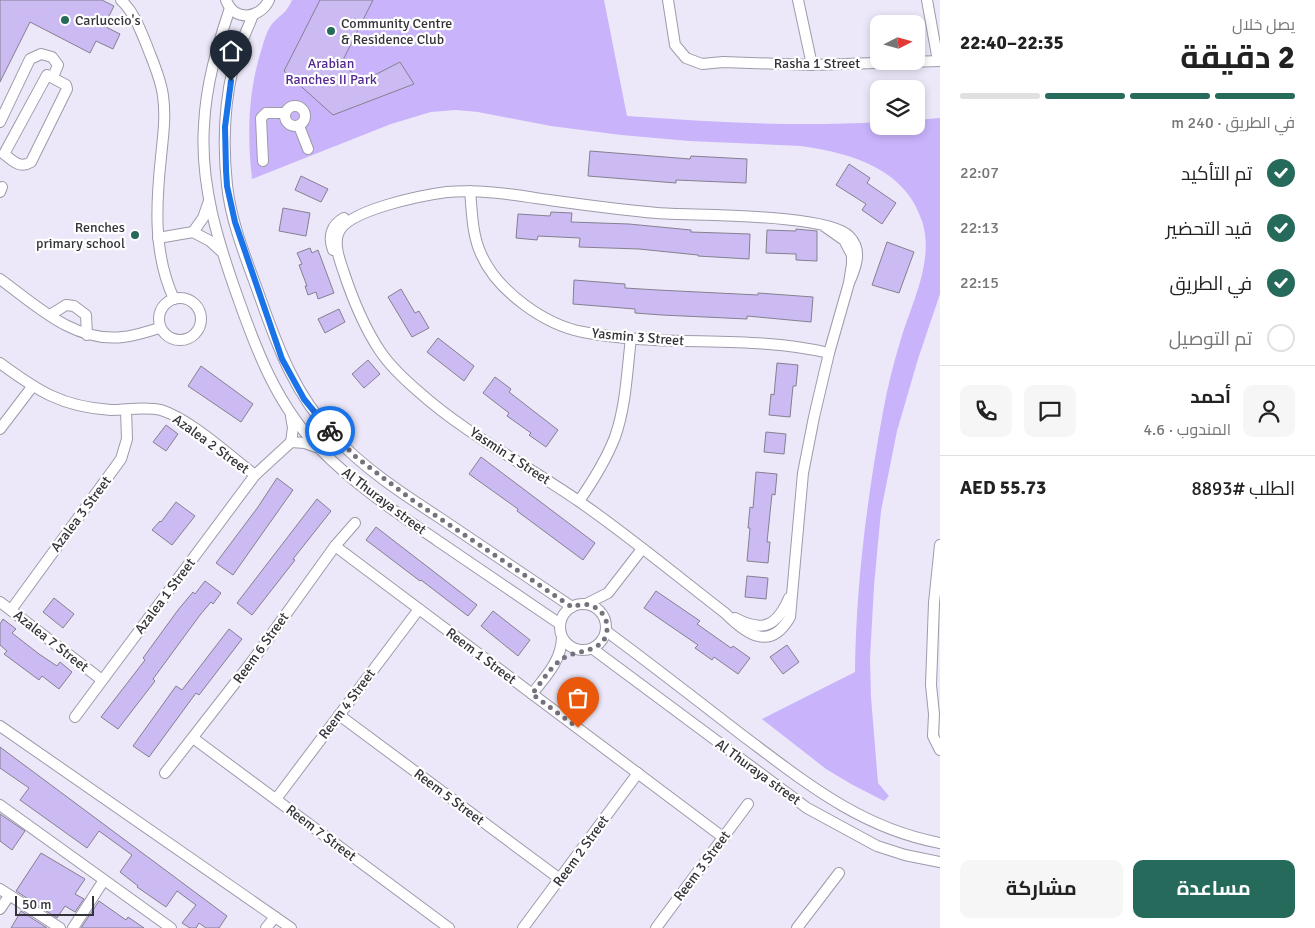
<!DOCTYPE html>
<html lang="ar">
<head>
<meta charset="utf-8">
<style>
	:root { --surface:#fff; --page:#f6f6f6; --text:#222; --muted:#767676; --line:#e0e0e0; --accent:#266a5c }
	body { margin:0; font-family:Signika,Cairo,sans-serif; background:var(--page); color:var(--text); direction:rtl; height:100vh; display:flex; flex-direction:column; font-size:19px; white-space:nowrap }
	* { box-sizing:border-box; margin:0 }
	p { font-size:16px; color:var(--muted) }
	.icon { flex:none; width:28px; height:28px; fill:none; stroke:currentColor; stroke-width:2; stroke-linecap:round; stroke-linejoin:round }
	.map { position:relative; flex:1; overflow:hidden; direction:ltr }
	.details { display:flex; flex-direction:column; background:var(--surface); width:375px }
	.details>* { flex:none }
	.needle { width:32px; rotate:84deg }
	.buttons { position:absolute; left:870px; top:15px; display:grid; gap:10px }
	.buttons a { display:grid; place-items:center; width:55px; height:55px; border-radius:10px; background:var(--surface); box-shadow:0 2px 8px #0003; font-size:25px }
	.scale { position:absolute; left:15px; bottom:12px; width:79px; box-sizing:border-box; padding-left:5px; border:2px solid #35333a; border-top:0; font-size:14px; line-height:18px; white-space:nowrap; color:#35333a; -webkit-text-stroke:4px #fff; paint-order:stroke }
	.pin { position:absolute; display:grid; place-items:center; width:42px; height:42px; color:#fff; margin:-51px -21px; border-radius:50% 50% 50% 0; rotate:-45deg; box-shadow:0 0 5px #0007 }
	.pin .icon { rotate:45deg }
	.courier { position:absolute; display:grid; place-items:center; width:50px; height:50px; margin:-25px; border:4px solid #1a73e8; border-radius:50%; background:#fff; color:#222; box-shadow:0 1px 6px #0007 }
	.headline em { font-style:normal; font-weight:700 }
	.headline div { display:flex; flex-direction:column-reverse }
	.headline { display:flex; align-items:center; justify-content:space-between; height:85px; padding:0 20px }
	h1 { font-size:32px; font-weight:700; line-height:38px }
	.bar { display:grid; grid-template-columns:repeat(4,1fr); gap:8px 5px; align-content:center; height:60px; padding:0 20px }
	.bar i { height:6px; border-radius:4px; background:var(--line) }
	.bar .selected { background:var(--accent) }
	.bar p { grid-column:span 4 }
	.line { display:flex; align-items:center; gap:12px; padding:0 20px; border-top:1px solid var(--line) }
	.line div { flex:1 }
	.round { display:grid; place-items:center; flex:none; width:52px; height:52px; border-radius:10px; background:var(--page) }
	ol { padding:0 20px; list-style:none }
	li { display:flex; align-items:center; gap:15px; height:55px }
	li p { margin-inline-start:auto }
	li .icon { padding:5px; border-radius:50%; background:var(--accent); color:#fff; stroke-width:4 }
	li:last-child { color:var(--muted) }
	li i { width:28px; height:28px; border:2px solid var(--line); border-radius:50% }
	.primary-button { display:flex; gap:10px; margin-top:auto; padding:10px 20px }
	.primary-button a { flex:1; height:58px; border-radius:10px; background:var(--accent); color:#fff; font-size:20px; font-weight:700; line-height:58px; text-align:center }
	.primary-button a+a { background:var(--page); color:var(--text) }
	main { display:flex; flex:1; min-height:0 }
	.map>svg:first-child { display:block }
</style>
</head>
<body>
<main>
<section class="details">
<div class="headline"><div><h1>2 دقيقة</h1><p>يصل خلال</p></div><em>22:35–22:40</em></div>
<div class="bar"><i class="selected"></i><i class="selected"></i><i class="selected"></i><i></i><p>في الطريق · 240 m</p></div>
<ol>
<li><svg class="icon" aria-label="check" viewBox="0 0 24 24"><path d="M5 12l5 5 9-10"/></svg>تم التأكيد<p>22:07</p></li>
<li><svg class="icon" aria-label="check" viewBox="0 0 24 24"><path d="M5 12l5 5 9-10"/></svg>قيد التحضير<p>22:13</p></li>
<li><svg class="icon" aria-label="check" viewBox="0 0 24 24"><path d="M5 12l5 5 9-10"/></svg>في الطريق<p>22:15</p></li>
<li><i></i>تم التوصيل</li>
</ol>
<div class="line" style="height:90px"><a class="round"><svg class="icon" aria-label="person" viewBox="0 0 24 24"><circle cx="12" cy="8" r="4"/><path d="M4 21q1-7 8-7t8 7"/></svg></a><div><b>أحمد</b><p>المندوب · 4.6</p></div><a class="round"><svg class="icon" aria-label="chat" viewBox="0 0 24 24"><path d="M4 5h16v11H9l-5 4z"/></svg></a><a class="round"><svg class="icon" aria-label="phone" viewBox="0 0 24 24"><path d="M5 4h4l2 5-3 2q2 4 5 5l2-3 5 2v4C11 20 4 13 5 4z"/></svg></a></div>
<div class="line" style="height:65px"><div>الطلب #8893</div><b>AED 55.73</b></div>
<div class="primary-button"><a>مساعدة</a><a>مشاركة</a></div>
</section>
<div class="map">
<svg width="940" height="928" viewBox="0 0 940 928">
	<rect width="100%" height="100%" fill="#ece8f9"/>
	<path fill="#c9b4fc" d="M292,0H604L627,116C711,122 795,127 879,122V126H916V120L940,118V294L918,359L897,431L881,511L874,586L870,659L871,697L878,783L889,796L884,801L851,784L826,769L762,719L855,672C856,584 867,498 883,412C887,389 893,365 900,342C911,304 935,261 922,221C905,168 850,153 801,146L689,141L621,135L551,126L478,112L456,110L431,112L391,124L252,179C247,134 248,91 262,48C264,41 266,33 270,27C277,16 286,15 292,0Z"/>
	<g fill="#cbbbf2" stroke="#848090">
		<path d="M0,0H102L114,6L104,26L120,34L113,49L96,41L90,53L30,22L0,82Z"/>
		<path d="M320,0H373L341,64L363,81L400,62L414,84L333,115L284,71Z"/>
		<path d="M590,151L690,159L691,156L747,159L746,183L676,180V183L588,176Z"/>
		<path d="M849,164L870,178L867,183L896,203L882,224L862,210L866,204L836,185Z"/>
		<path d="M301,176L328,189L321,202L295,190Z"/>
		<path d="M283,208L310,213L306,236L279,231Z"/>
		<path d="M551,212L572,213L571,222L629,224L691,230V232L750,234L749,259L698,256V255L639,249L579,247L580,238L538,236L537,240L516,238L518,214L550,216Z"/>
		<path d="M796,229L817,231V261L796,260V254L766,253L767,230L796,231Z"/>
		<path d="M887,242L914,252L899,293L872,285Z"/>
		<path d="M310,248L312,253L318,250L334,293L318,299L316,292L308,295L305,286H307L299,265L302,264L297,253Z"/>
		<path d="M574,280L625,284V288L658,290L758,295V293L813,297L811,322L747,316V319L662,315L635,313V309L573,304Z"/>
		<path d="M401,289L415,313L419,311L429,328L412,337L388,297Z"/>
		<path d="M339,309L345,322L325,333L318,319Z"/>
		<path d="M438,338L474,366L464,381L427,352Z"/>
		<path d="M368,360L380,374L364,388L352,374Z"/>
		<path d="M777,363L798,365L796,386H793L790,417L769,415L771,394L774,395Z"/>
		<path d="M201,366L253,404L241,422L188,386Z"/>
		<path d="M495,377L511,389L509,392L558,430L546,447L529,435L531,433L507,416L509,413L483,393Z"/>
		<path d="M166,425L178,434L166,451L153,442Z"/>
		<path d="M766,432L786,434L784,454L764,452Z"/>
		<path d="M481,457L595,543L583,560L517,511L518,509L469,474Z"/>
		<path d="M756,472L777,474L775,495L772,494L767,542H770L768,563L747,561L750,528H748L750,507L753,508Z"/>
		<path d="M277,478L293,490L233,575L216,563L258,507Z"/>
		<path d="M317,499L331,511L293,559L295,560L252,615L237,603Z"/>
		<path d="M176,502L195,516L172,545L152,530L160,521L161,522Z"/>
		<path d="M376,527L477,605L468,616L421,580L420,581L366,540Z"/>
		<path d="M747,576L768,578L766,599L745,597Z"/>
		<path d="M205,581L221,593L213,604L211,602L200,615L153,679L155,681L118,729L101,717L145,660L143,658L178,610L193,592L195,594Z"/>
		<path d="M656,591L700,621L697,624L731,648L733,646L750,658L738,674L714,657L712,660L695,648L698,645L644,608Z"/>
		<path d="M54,598L74,614L63,628L43,612Z"/>
		<path d="M493,611L530,640L518,656L481,626Z"/>
		<path d="M3,619L16,629L12,633L39,654L57,666L60,662L72,672L59,689L42,676L39,680L4,654L7,651L0,645V624Z"/>
		<path d="M229,629L242,639L199,695L196,693L149,757L133,746L176,686L182,690Z"/>
		<path d="M787,645L799,662L783,674L770,657Z"/>
		<path d="M0,747L227,916L219,928H206L199,923L196,928H190L182,923L196,905L177,891L166,907L137,887L138,886L120,872L132,855L99,831L87,848L20,800L29,788L0,768Z"/>
		<path d="M0,814L25,831L12,850L0,841Z"/>
		<path d="M41,853L85,879L75,894L84,899L75,912L65,906L57,918L16,891Z"/>
		<path d="M99,901L126,920L128,917L144,928H81Z"/>
		<path d="M21,911L47,928H11Z"/>
	</g>
	<g fill="none" stroke-linecap="round" stroke-linejoin="round">
		<g stroke="#9e9aaa" stroke-width="12">
			<g id="minor">
				<path d="M121,0C134,12 140,29 147,46C153,62 161,79 163,96C166,116 163,137 161,157C156,204 153,254 174,299"/>
				<path d="M226,0C234,22 260,19 269,0"/>
				<path d="M668,0L675,45L686,58L702,64L723,62L812,65L940,61"/>
				<path d="M798,0L812,65"/>
				<path d="M927,0L938,61"/>
				<path d="M230,8C217,47 206,84 204,125C200,185 218,242 238,298C257,352 278,407 320,449C355,485 397,513 438,541C479,569 519,596 560,624"/>
				<path d="M253,15C246,33 237,50 233,68C224,106 223,147 227,185C231,224 248,263 261,300C279,351 296,395 333,435C363,468 403,494 440,518C484,548 528,577 572,607"/>
				<path d="M47,75L66,85L67,89L31,162C20,169 13,161 4,154Z"/>
				<circle cx="295" cy="116" r="10"/>
				<path d="M0,122L30,59L41,54L52,57L58,65L53,77"/>
				<path d="M299,126L308,149"/>
				<path d="M263,161L261,118L266,113H285"/>
				<path d="M470,191C472,211 472,235 481,254C497,291 545,325 583,332C663,348 750,334 829,353"/>
				<path d="M0,192L2,187"/>
				<path d="M824,226L844,240L852,255V264L849,283L829,353L814,417L803,473L790,617C770,652 746,634 725,613C677,576 629,536 580,502C527,465 467,435 419,392C405,380 390,366 380,351C364,327 353,300 344,273C340,261 334,246 338,234C345,210 424,195 447,192C482,189 515,195 549,200C585,205 621,210 657,213C694,216 826,213 849,236C863,250 856,267 849,283"/>
				<path d="M193,232L210,241L221,251"/>
				<path d="M158,238L193,232L203,218L209,201"/>
				<path d="M333,250C328,237 331,225 344,218"/>
				<path d="M0,279C36,305 74,343 123,337C136,336 148,331 160,328"/>
				<circle cx="180" cy="319" r="21"/>
				<path d="M50,315L66,305L74,306L86,315L87,335"/>
				<path d="M0,363C38,391 62,407 111,410C127,410 145,406 161,410C190,419 230,456 255,475"/>
				<path d="M0,429L32,387"/>
				<path d="M291,442L305,443L316,447"/>
				<path d="M579,501C593,481 606,460 615,437C626,406 627,371 631,338"/>
				<path d="M940,545L934,603L931,685L934,714L933,736L940,750"/>
				<path d="M335,546L724,838"/>
				<path d="M0,602L102,680"/>
				<circle cx="583" cy="627" r="23"/>
				<path d="M586,604L608,593L642,549"/>
				<path d="M11,610L121,459L127,439L126,410"/>
				<path d="M735,618C763,633 777,626 789,598"/>
				<path d="M606,631C652,665 697,700 742,735C805,782 860,828 940,843"/>
				<path d="M593,649L807,808L877,846L905,855L940,862"/>
				<path d="M532,694C546,676 561,661 562,638"/>
				<path d="M339,715L560,879"/>
				<path d="M75,717L255,475L291,442L293,428L291,416"/>
				<path d="M0,726L291,928"/>
				<path d="M193,738L449,928"/>
				<path d="M165,773L253,660L335,546L355,523"/>
				<path d="M276,799L419,609"/>
				<path d="M0,805L171,928"/>
				<path d="M0,889L60,928"/>
				<path d="M0,909L9,896"/>
				<path d="M73,928L104,880"/>
				<path d="M266,928L275,917"/>
				<path d="M523,928L638,773"/>
				<path d="M656,928L748,804"/>
				<path d="M797,928L839,873"/>
			</g>
		</g>
		<use href="#minor" stroke="#fff" stroke-width="10"/>
	</g>
	<g fill="none" stroke-linecap="round" stroke-linejoin="round">
		<path stroke="#75727d" stroke-width="5" stroke-dasharray="0 9" d="M330,431L356,457L411,499L572,607C580,604 587,603 594,607C601,610 606,617 607,625C609,654 578,648 562,659C550,667 541,683 532,694L578,728"/>
		<path stroke="#1a73e8" stroke-width="6" d="M231,81L225,127L226,170L227,186L235,222L282,359L304,399L330,431"/>
	</g>
	<g fill="#266a5c" stroke="#fff" stroke-width="2">
		<circle cx="65" cy="20" r="5"/>
		<circle cx="331" cy="31" r="5"/>
		<circle cx="135" cy="235" r="5"/>
	</g>
	<g text-anchor="middle" dominant-baseline="central" stroke-width="4.5" stroke-linejoin="round" paint-order="stroke">
		<g font-size="14" fill="#35333a" stroke="#fff" text-anchor="start">
			<text x="75" y="20">Carluccio's</text>
			<text x="341" y="23">Community Centre<tspan x="341" dy="16">&amp; Residence Club</tspan></text>
			<text x="125" y="227" text-anchor="end">Renches<tspan x="125" dy="16">primary school</tspan></text>
		</g>
		<g font-size="14" fill="#542a90" stroke="#fff">
			<text x="331" y="63">Arabian<tspan x="331" dy="16">Ranches II Park</tspan></text>
		</g>
		<g font-size="14" fill="#35333a" stroke="#fff">
			<text x="817" y="63">Rasha 1 Street</text>
			<text transform="translate(638 337) rotate(5)">Yasmin 3 Street</text>
			<text transform="translate(211 444) rotate(36)">Azalea 2 Street</text>
			<text transform="translate(510 456) rotate(33)">Yasmin 1 Street</text>
			<text transform="translate(384 501) rotate(37)">Al Thuraya street</text>
			<text transform="translate(81 514) rotate(-53)">Azalea 3 Street</text>
			<text transform="translate(165 596) rotate(-53)">Azalea 1 Street</text>
			<text transform="translate(51 641) rotate(38)">Azalea 7 Street</text>
			<text transform="translate(261 648) rotate(-54)">Reem 6 Street</text>
			<text transform="translate(481 656) rotate(37)">Reem 1 Street</text>
			<text transform="translate(347 704) rotate(-53)">Reem 4 Street</text>
			<text transform="translate(758 772) rotate(36)">Al Thuraya street</text>
			<text transform="translate(449 797) rotate(37)">Reem 5 Street</text>
			<text transform="translate(321 833) rotate(37)">Reem 7 Street</text>
			<text transform="translate(581 851) rotate(-54)">Reem 2 Street</text>
			<text transform="translate(702 866) rotate(-53)">Reem 3 Street</text>
		</g>
	</g>
</svg>
<div class="buttons">
<a><svg class="needle" viewBox="-14 -14 28 28"><path d="M0-13l5 13h-10z" fill="#e53935"/><path d="M0 13l5-13h-10z" fill="#767676"/></svg></a>
<a><svg class="icon" aria-label="layers" viewBox="0 0 24 24"><path d="M12 4l9 5-9 5-9-5zM3 14l9 5 9-5"/></svg></a>
</div>
<div class="scale">50 m</div>
<div class="pin" style="left:578px;top:728px;background:#ea580c"><svg class="icon" aria-label="bag" viewBox="0 0 24 24"><path d="M5 8h14l-1 12H6zM9 8a3 3 0 0 1 6 0"/></svg></div>
<div class="pin" style="left:231px;top:81px;background:#1f2937"><svg class="icon" aria-label="home" viewBox="0 0 24 24"><path d="M3 11l9-7 9 7M6 9v11h12V9"/></svg></div>
<div class="courier" style="left:330px;top:431px"><svg class="icon" aria-label="bike" viewBox="0 0 24 24"><circle cx="6" cy="16" r="4"/><circle cx="18" cy="16" r="4"/><path d="M6 16l4-8h5l3 8M10 8l3 8H6M13 5h3"/></svg></div>
</div>
</main>
</body>
</html>
